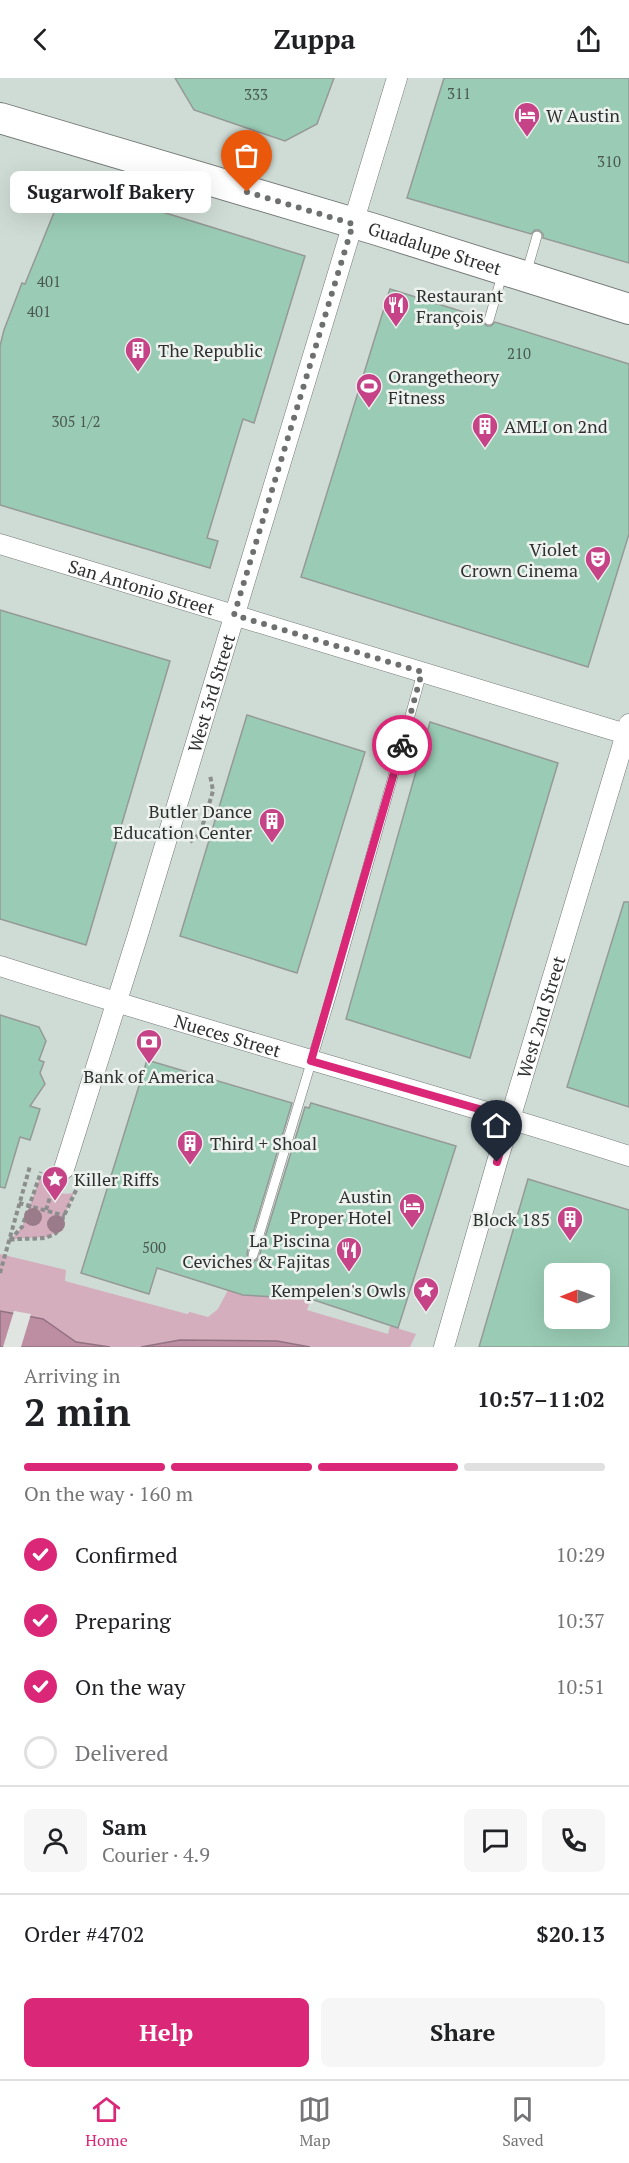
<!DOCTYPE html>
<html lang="en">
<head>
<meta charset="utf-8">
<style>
	:root { --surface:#fff; --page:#f6f6f6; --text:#202124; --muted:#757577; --line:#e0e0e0; --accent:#db2777 }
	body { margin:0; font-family:"PT Serif",serif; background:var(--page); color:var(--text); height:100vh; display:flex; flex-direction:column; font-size:22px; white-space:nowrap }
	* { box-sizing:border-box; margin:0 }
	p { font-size:20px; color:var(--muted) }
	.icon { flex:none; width:33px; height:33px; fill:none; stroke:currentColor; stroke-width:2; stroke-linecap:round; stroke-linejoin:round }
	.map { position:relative; height:1269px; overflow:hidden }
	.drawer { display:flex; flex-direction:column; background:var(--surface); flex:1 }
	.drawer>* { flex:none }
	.needle { width:39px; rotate:269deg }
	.fabs { position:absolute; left:544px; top:1185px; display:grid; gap:12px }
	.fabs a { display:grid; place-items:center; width:66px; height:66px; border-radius:9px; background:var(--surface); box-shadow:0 6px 24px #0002; font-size:30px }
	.pin { position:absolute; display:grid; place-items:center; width:51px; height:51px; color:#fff; margin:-62px -26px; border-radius:50% 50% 50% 0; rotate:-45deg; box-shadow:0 0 6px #0007 }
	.pin .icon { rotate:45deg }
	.courier { position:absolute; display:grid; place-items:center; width:60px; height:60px; margin:-30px; border:4px solid #db2777; border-radius:50%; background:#fff; color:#222; box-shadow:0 2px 8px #0007 }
	.bubble { position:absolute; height:42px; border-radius:9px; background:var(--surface); box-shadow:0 6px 24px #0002; font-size:20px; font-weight:700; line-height:42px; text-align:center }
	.headline em { font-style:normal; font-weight:700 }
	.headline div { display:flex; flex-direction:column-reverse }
	.headline { display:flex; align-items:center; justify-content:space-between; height:102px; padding:0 24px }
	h1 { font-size:39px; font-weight:700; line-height:45px }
	.bar { display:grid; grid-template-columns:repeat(4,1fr); gap:9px 6px; align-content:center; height:72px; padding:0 24px }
	.bar i { height:8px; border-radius:4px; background:var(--line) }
	.bar .selected { background:var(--accent) }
	.bar p { grid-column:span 4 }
	.line { display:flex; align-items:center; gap:15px; padding:0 24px; border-top:2px solid var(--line) }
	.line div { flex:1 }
	.round { display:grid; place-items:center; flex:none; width:63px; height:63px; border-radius:9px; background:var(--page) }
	ol { padding:0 24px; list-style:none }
	li { display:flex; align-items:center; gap:18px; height:66px }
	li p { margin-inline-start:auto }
	li .icon { padding:6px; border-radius:50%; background:var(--accent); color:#fff; stroke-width:4 }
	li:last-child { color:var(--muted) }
	li i { width:33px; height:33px; border:3px solid var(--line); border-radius:50% }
	.primary-button { display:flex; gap:12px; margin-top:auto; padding:12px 24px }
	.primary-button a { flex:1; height:69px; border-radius:9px; background:var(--accent); color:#fff; font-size:24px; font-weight:700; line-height:69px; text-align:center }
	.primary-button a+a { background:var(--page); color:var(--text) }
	header { display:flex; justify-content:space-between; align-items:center; height:78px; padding:0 24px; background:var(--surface); font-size:27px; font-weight:700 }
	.tabs { display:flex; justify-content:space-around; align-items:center; height:84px; border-top:2px solid var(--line); background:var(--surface); font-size:16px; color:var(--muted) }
	.tabs a { display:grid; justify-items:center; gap:3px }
	.tabs .selected { color:var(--accent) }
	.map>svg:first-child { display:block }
</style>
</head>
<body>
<header><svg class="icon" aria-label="back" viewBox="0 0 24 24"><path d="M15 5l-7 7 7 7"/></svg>Zuppa<svg class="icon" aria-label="share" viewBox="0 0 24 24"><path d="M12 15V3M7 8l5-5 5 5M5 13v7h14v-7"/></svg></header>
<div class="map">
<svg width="629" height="1269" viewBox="0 0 629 1269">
	<rect width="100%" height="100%" fill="#e0e5e2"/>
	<path fill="#cfdcd5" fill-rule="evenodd" d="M0,0H629V1269H0ZM555,1196H600V1240H555Z"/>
	<g fill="#d5aebe">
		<path d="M40,1099C49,1112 58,1118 74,1115L59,1150L50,1159L23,1160L10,1162L22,1149Z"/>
		<path d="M0,1176L66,1192L65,1203L187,1236L190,1234L208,1239L218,1231L228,1212L248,1217L311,1221L307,1232L388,1256L390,1248L416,1256L410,1269H310L277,1263L180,1262L141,1269H110L76,1264L43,1241L0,1233Z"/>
	</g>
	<g fill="#bd8ea2" stroke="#927280" stroke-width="1.5">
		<path d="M0,1233L43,1241L76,1264L110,1269H0Z"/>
		<path d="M180,1262L277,1263L310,1269H141Z"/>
	</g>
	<path fill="#e0e5e2" d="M14,1233L31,1236L21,1269H3Z"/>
	<g fill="#9accb5" stroke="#959997" stroke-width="1.5" fill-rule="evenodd">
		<path d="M175,0H334L317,46L285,63L194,32Z"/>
		<path d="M444,0H629V185L543,160V156L539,152H535L531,156L407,120Z"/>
		<path d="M91,112L305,178L254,345L243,341L207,460L218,463L210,490L0,427V268L4,252L22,205L25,206L62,115L89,122Z"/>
		<path d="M390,211L483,240V244L487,248H491L495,244L629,286V456L588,589L301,499Z"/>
		<path d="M0,532L170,583L86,867L0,841Z"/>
		<path d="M247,637L365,674L297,895L180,858Z"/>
		<path d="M430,644L558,685L470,980L346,941Z"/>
		<path d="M624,824H629V1029L567,1009Z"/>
		<path d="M0,937L39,949L46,963L39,982L44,984L40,995L45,1006L30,1028L40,1031L30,1062L20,1059L5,1110L0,1109Z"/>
		<path d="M147,982L292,1025L247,1175L248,1181L252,1184L257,1182L259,1179L305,1029L309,1030L311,1025L456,1068L398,1250L311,1221L243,1217L157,1190L149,1216L81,1195Z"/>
		<path d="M528,1101L629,1132V1269H479ZM555,1196H600V1240H555Z"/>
	</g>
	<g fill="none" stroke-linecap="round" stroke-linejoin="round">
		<g stroke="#737876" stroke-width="10">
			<g id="lane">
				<path d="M526,196L537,158"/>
				<path d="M489,242L503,194"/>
				<path d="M253,1177L333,912L422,595"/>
			</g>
		</g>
		<g stroke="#737876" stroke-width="21">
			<g id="street">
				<path id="s1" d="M0,466L629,657"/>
				<path id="s2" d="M0,888C209,955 420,1011 629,1078"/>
				<path id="s3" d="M64,1091L139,853L397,0"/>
				<path id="s4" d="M444,1269L497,1084L629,646"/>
			</g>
		</g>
		<g stroke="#737876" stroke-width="32">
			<g id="primary">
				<path id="s5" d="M0,40L374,151L629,231"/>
			</g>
		</g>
		<g stroke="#8b8e8c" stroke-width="4" stroke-dasharray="4.5 3" stroke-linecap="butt">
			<path d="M190,764L200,756L213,713L210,697"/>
			<path d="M19,1125L65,1138"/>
			<path d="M46,1132L51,1116"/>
			<path d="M10,1162C25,1159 43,1164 56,1155L77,1110"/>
			<path d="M10,1162L22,1149L41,1094"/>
			<path d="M0,1195L30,1088"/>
		</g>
		<use href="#lane" stroke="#fff" stroke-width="9"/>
		<use href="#street" stroke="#fff" stroke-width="20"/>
		<use href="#primary" stroke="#fff" stroke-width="30"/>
	</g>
	<g fill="#9a7b8a">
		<circle cx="33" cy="1139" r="9"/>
		<circle cx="56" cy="1146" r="9"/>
	</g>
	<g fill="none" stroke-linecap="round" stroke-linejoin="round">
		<path stroke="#6d706e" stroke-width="6" stroke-dasharray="0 10.8" d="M247,114L353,146L234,537L422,594L402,667"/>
		<path stroke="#db2777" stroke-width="8" d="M402,667L311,983L510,1040L497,1084"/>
	</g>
	<defs>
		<g id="hotel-pin" transform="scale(1.35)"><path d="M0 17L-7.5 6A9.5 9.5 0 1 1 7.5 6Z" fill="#c64387" stroke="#edf2ef"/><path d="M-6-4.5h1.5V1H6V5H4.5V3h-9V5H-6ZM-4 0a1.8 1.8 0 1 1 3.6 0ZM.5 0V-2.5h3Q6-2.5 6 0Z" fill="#fff"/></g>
		<g id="restaurant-pin" transform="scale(1.35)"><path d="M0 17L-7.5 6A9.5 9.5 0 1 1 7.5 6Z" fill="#c64387" stroke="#edf2ef"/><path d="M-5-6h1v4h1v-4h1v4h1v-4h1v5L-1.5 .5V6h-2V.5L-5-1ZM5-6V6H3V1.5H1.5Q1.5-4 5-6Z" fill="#fff"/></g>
		<g id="building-pin" transform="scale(1.35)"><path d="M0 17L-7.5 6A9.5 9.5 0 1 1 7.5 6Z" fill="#c64387" stroke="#edf2ef"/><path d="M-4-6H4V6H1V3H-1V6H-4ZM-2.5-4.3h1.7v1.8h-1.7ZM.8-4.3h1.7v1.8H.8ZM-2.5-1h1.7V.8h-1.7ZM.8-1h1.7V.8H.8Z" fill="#fff"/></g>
		<g id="stadium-pin" transform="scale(1.35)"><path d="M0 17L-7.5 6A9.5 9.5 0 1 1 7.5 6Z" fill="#c64387" stroke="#edf2ef"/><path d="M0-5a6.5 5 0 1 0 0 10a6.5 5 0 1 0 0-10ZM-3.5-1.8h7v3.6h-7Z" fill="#fff"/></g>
		<g id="theatre-pin" transform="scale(1.35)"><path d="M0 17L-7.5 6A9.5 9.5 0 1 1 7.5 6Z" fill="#c64387" stroke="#edf2ef"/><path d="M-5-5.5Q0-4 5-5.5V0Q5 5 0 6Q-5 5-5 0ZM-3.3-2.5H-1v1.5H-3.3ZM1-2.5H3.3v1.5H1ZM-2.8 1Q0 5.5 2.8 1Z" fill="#fff"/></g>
		<g id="bank-pin" transform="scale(1.35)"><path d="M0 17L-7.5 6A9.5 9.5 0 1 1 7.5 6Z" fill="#c64387" stroke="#edf2ef"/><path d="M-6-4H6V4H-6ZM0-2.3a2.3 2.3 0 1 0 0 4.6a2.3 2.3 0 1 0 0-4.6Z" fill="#fff"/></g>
		<g id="sight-pin" transform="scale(1.35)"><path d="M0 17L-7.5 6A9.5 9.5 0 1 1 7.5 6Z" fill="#c64387" stroke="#edf2ef"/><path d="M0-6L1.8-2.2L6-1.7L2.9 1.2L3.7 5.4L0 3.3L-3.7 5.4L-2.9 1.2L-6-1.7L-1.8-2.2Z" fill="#fff"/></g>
	</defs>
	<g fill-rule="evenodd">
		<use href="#hotel-pin" x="527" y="37"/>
		<use href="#restaurant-pin" x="396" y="227"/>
		<use href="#building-pin" x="138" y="272"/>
		<use href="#stadium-pin" x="369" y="308"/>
		<use href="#building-pin" x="485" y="348"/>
		<use href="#theatre-pin" x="598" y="481"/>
		<use href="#building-pin" x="272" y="743"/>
		<use href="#bank-pin" x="149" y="964"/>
		<use href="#building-pin" x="190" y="1065"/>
		<use href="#sight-pin" x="55" y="1101"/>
		<use href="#hotel-pin" x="412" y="1128"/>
		<use href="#building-pin" x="570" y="1141"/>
		<use href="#restaurant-pin" x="349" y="1172"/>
		<use href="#sight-pin" x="426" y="1212"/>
	</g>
	<g text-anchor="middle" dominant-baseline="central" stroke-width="5" stroke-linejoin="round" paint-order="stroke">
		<g font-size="15" fill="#4a5851">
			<text x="459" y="15">311</text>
			<text x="256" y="16">333</text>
			<text x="609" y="83">310</text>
			<text x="49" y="203">401</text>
			<text x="39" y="233">401</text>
			<text x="519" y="275">210</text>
			<text x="76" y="343">305 1/2</text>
			<text x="154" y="1169">500</text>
		</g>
		<g font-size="18" fill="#2f3130" stroke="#edf2ef" text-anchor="start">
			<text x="546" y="37">W Austin</text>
			<text x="416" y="217">Restaurant<tspan x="416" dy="21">François</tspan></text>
			<text x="158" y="272">The Republic</text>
			<text x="388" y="298">Orangetheory<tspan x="388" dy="21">Fitness</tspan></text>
			<text x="504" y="348">AMLI on 2nd</text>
			<text x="578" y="471" text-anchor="end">Violet<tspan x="578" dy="21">Crown Cinema</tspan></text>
			<text x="252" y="733" text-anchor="end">Butler Dance<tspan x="252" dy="21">Education Center</tspan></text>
			<text x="149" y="998" text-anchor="middle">Bank of America</text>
			<text x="210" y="1065">Third + Shoal</text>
			<text x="74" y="1101">Killer Riffs</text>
			<text x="392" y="1118" text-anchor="end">Austin<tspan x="392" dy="21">Proper Hotel</tspan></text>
			<text x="550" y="1141" text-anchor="end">Block 185</text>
			<text x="330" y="1162" text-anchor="end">La Piscina<tspan x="330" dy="21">Ceviches &amp; Fajitas</tspan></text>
			<text x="406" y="1212" text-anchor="end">Kempelen's Owls</text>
		</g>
		<g font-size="18" fill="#2f3130" stroke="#edf2ef">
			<text stroke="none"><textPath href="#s5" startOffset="454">Guadalupe Street</textPath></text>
			<text stroke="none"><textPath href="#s1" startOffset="148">San Antonio Street</textPath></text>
			<text stroke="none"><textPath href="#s3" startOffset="498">West 3rd Street</textPath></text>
			<text stroke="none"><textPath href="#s4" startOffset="344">West 2nd Street</textPath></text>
			<text stroke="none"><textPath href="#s2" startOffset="238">Nueces Street</textPath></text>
		</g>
	</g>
</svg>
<div class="fabs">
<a><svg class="needle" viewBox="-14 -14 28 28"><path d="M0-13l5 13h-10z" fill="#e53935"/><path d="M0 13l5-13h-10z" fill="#757577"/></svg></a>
</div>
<div class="pin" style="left:247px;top:114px;background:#ea580c"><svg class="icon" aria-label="bag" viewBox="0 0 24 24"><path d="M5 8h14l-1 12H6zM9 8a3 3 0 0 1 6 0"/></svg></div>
<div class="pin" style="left:497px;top:1084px;background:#1f2937"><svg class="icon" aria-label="home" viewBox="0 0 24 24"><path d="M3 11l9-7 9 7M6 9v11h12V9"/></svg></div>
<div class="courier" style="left:402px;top:667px"><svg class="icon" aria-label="bike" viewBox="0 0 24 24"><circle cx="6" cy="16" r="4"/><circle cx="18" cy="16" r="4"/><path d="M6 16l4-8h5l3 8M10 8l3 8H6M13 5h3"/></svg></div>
<div class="bubble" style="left:10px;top:93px;width:201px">Sugarwolf Bakery</div>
</div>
<section class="drawer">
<div class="headline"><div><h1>2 min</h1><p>Arriving in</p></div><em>10:57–11:02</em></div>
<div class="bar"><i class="selected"></i><i class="selected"></i><i class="selected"></i><i></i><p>On the way · 160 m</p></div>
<ol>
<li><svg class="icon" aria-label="check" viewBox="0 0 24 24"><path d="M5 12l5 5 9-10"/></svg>Confirmed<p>10:29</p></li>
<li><svg class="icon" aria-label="check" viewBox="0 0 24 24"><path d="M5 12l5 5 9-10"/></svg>Preparing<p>10:37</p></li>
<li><svg class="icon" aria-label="check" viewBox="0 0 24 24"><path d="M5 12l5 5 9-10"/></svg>On the way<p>10:51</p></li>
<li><i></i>Delivered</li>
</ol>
<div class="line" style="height:108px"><a class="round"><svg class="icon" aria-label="person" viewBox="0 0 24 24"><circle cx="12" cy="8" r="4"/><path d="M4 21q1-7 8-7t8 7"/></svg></a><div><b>Sam</b><p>Courier · 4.9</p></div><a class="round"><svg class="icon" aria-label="chat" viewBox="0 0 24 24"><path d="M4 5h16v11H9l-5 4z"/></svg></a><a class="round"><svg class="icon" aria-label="phone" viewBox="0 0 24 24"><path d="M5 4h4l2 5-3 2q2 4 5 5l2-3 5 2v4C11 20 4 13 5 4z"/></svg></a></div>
<div class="line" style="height:78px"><div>Order #4702</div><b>$20.13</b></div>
<div class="primary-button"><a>Help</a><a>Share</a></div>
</section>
<nav class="tabs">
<a class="selected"><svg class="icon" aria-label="home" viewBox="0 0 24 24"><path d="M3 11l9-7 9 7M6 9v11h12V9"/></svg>Home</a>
<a><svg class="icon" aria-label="map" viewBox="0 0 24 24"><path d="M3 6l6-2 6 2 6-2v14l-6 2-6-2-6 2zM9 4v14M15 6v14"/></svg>Map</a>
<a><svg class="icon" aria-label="saved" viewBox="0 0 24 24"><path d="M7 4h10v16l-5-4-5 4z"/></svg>Saved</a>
</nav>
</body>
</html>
